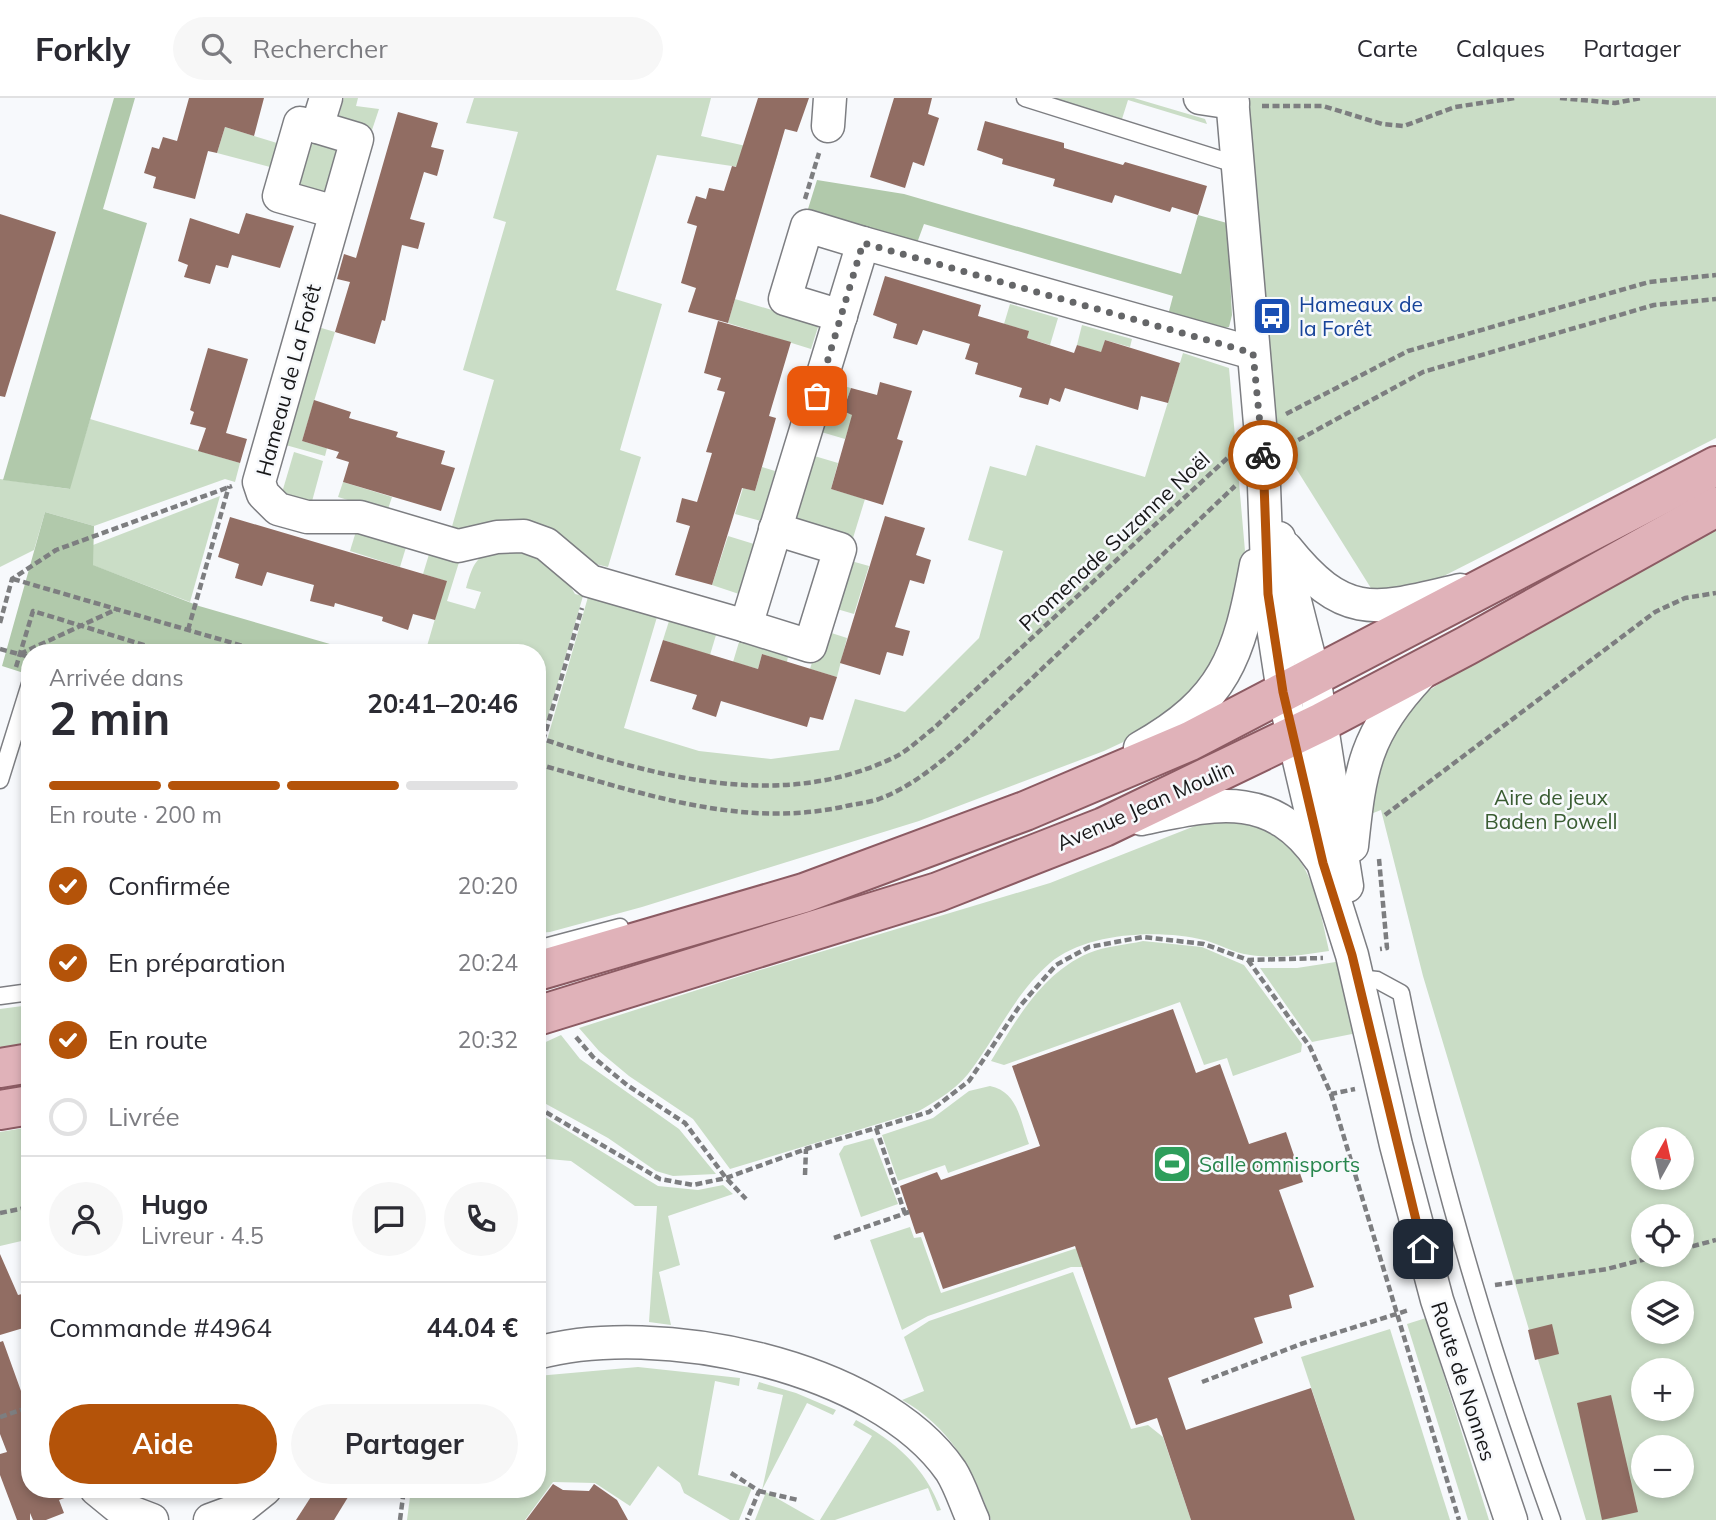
<!DOCTYPE html>
<html lang="fr">
<head>
<meta charset="utf-8">
<style>
	:root { --surface:#fff; --page:#f7f7f7; --text:#2b2b33; --muted:#7c7c81; --line:#e1e1e2; --accent:#b45309 }
	body { margin:0; font-family:Mulish,sans-serif; background:var(--page); color:var(--text); height:100vh; display:flex; flex-direction:column; font-size:26px; white-space:nowrap }
	* { box-sizing:border-box; margin:0 }
	p { font-size:23px; color:var(--muted) }
	.icon { flex:none; width:38px; height:38px; fill:none; stroke:currentColor; stroke-width:2; stroke-linecap:round; stroke-linejoin:round }
	.map { position:relative; flex:1; overflow:hidden }
	.panel { position:absolute; left:21px; top:546px; width:525px; height:854px; display:flex; flex-direction:column; background:var(--surface); border-radius:28px; box-shadow:0 4px 10px #0003 }
	.panel>* { flex:none }
	.needle { width:46px; rotate:8deg }
	.tools { position:absolute; left:1631px; top:1029px; display:grid; gap:14px }
	.tools a { display:grid; place-items:center; width:63px; height:63px; border-radius:50%; background:var(--surface); box-shadow:0 4px 10px #0003; font-size:35px }
	.pin { position:absolute; display:grid; place-items:center; width:60px; height:60px; color:#fff; margin:-30px; border-radius:14px; box-shadow:0 4px 10px #0006 }
	.courier { position:absolute; display:grid; place-items:center; width:70px; height:70px; margin:-35px; border:5px solid #b45309; border-radius:50%; background:#fff; color:#222; box-shadow:0 2px 9px #0007 }
	.headline em { font-style:normal; font-weight:700 }
	.headline div { display:flex; flex-direction:column-reverse }
	.headline { display:flex; align-items:center; justify-content:space-between; height:119px; padding:0 28px }
	h1 { font-size:46px; font-weight:700; line-height:52px }
	.bar { display:grid; grid-template-columns:repeat(4,1fr); gap:10px 7px; align-content:center; height:84px; padding:0 28px }
	.bar i { height:9px; border-radius:5px; background:var(--line) }
	.bar .current { background:var(--accent) }
	.bar p { grid-column:span 4 }
	.line { display:flex; align-items:center; gap:18px; padding:0 28px; border-top:2px solid var(--line) }
	.line div { flex:1 }
	.round { display:grid; place-items:center; flex:none; width:74px; height:74px; border-radius:37px; background:var(--page) }
	ol { padding:0 28px; list-style:none }
	li { display:flex; align-items:center; gap:21px; height:77px }
	li p { margin-inline-start:auto }
	li .icon { padding:7px; border-radius:50%; background:var(--accent); color:#fff; stroke-width:4 }
	li:last-child { color:var(--muted) }
	li i { width:38px; height:38px; border:4px solid var(--line); border-radius:50% }
	.action { display:flex; gap:14px; margin-top:auto; padding:14px 28px }
	.action a { flex:1; height:80px; border-radius:42px; background:var(--accent); color:#fff; font-size:28px; font-weight:700; line-height:80px; text-align:center }
	.action a+a { background:var(--page); color:var(--text) }
	header { display:flex; align-items:center; gap:42px; box-sizing:border-box; height:98px; padding:0 35px; background:var(--surface); border-bottom:2px solid var(--line) }
	header strong { font-size:33px }
	nav { display:flex; gap:38px; margin-inline-start:auto; font-size:24px }
	.search { width:490px; height:63px; background:var(--page); display:flex; align-items:center; gap:18px; box-sizing:border-box; padding:0 24px; border-radius:38px; color:var(--muted); font-size:26px }
	.map>svg:first-child { display:block }
</style>
</head>
<body>
<header>
<strong>Forkly</strong>
<div class="search"><svg class="icon" aria-label="search" viewBox="0 0 24 24"><circle cx="10" cy="10" r="6"/><path d="M15 15l6 6"/></svg>Rechercher</div>
<nav><a>Carte</a><a>Calques</a><a>Partager</a></nav>
</header>
<div class="map">
<svg width="1716" height="1422" viewBox="0 0 1716 1422">
	<rect width="100%" height="100%" fill="#f7f9fc"/>
	<g fill="#caddc6" fill-rule="evenodd">
		<path d="M344,0H358L356,8L379,11L372,32L338,21Z"/>
		<path d="M474,0H711L701,38L778,55L772,74L657,57L616,192L662,206L620,352L641,359L608,469L451,432L494,282L463,272L506,124L493,120L518,34L466,25Z"/>
		<path d="M1054,0H1134L1205,21L1207,26L1128,2L1122,21Z"/>
		<path d="M1244,0H1716V340L1432,484L1374,495L1277,340Z"/>
		<path d="M225,29L277,45L270,69L217,55Z"/>
		<path d="M313,42L341,50L326,100L298,91Z"/>
		<path d="M735,201L819,226L811,251L728,225Z"/>
		<path d="M1010,206L1058,220L1050,247L1027,240L1028,233L1004,226Z"/>
		<path d="M1082,227L1132,241L1130,249L1105,242L1101,255L1077,247Z"/>
		<path d="M318,229L335,234L302,343L327,350L325,358L282,346Z"/>
		<path d="M1183,255L1229,270L1245,453L1218,560L1185,605L1134,639L1104,653L919,723L642,809L550,834L537,835V677L588,499L657,519L624,630L699,653L771,661L839,652L855,601L905,614L979,540L1003,453L968,442L990,368L1026,378L1036,347L1145,379Z"/>
		<path d="M832,285L851,290L843,313L853,317L845,341L818,333Z"/>
		<path d="M90,321L240,365L235,384L225,381L94,428L45,414L34,452L0,469V381L69,391Z"/>
		<path d="M294,354L323,363L311,407L281,398Z"/>
		<path d="M811,357L838,365L831,391L865,401L853,440L791,420Z"/>
		<path d="M762,369L775,373L761,423L735,416L743,390L755,393Z"/>
		<path d="M343,384L392,399L387,414L338,399Z"/>
		<path d="M220,398L190,504L92,467L93,447Z"/>
		<path d="M1716,423V1422H1586L1423,878L1381,712L1368,717L1385,642L1418,600L1452,577ZM1643,1041H1682V1080H1643ZM1643,1118H1682V1157H1643ZM1643,1195H1682V1234H1643ZM1643,1272H1682V1311H1643ZM1643,1349H1682V1388H1643Z"/>
		<path d="M357,430L407,446L400,469L350,453Z"/>
		<path d="M728,438L754,446L739,496L712,487Z"/>
		<path d="M509,450C538,457 560,469 575,496L583,498L542,639L537,637V555H425L446,483L423,476L430,453L460,461L447,503L475,511L481,494L466,490C474,462 478,454 509,450Z"/>
		<path d="M844,461L869,468L854,516L830,509Z"/>
		<path d="M669,523L716,537L710,557L663,542Z"/>
		<path d="M822,532L847,540L837,579L810,571Z"/>
		<path d="M739,544L788,558L787,564L762,556L758,571L733,564Z"/>
		<path d="M1243,723C1309,743 1316,793 1329,853C1303,857 1276,861 1250,857C1234,855 1219,846 1204,842C1160,831 1086,834 1050,865C1014,896 997,939 968,976C955,992 935,1004 917,1014L730,1071L693,1021L629,978L599,953L579,930L750,875L1050,785L1205,724Z"/>
		<path d="M1143,843L1202,849L1244,867L1302,946L1301,954L1233,978L1227,960L1204,967L1180,904L1004,967L991,963C1017,921 1042,875 1089,855C1105,848 1126,847 1143,843Z"/>
		<path d="M1342,863L1357,935L1312,944L1260,870H1297Z"/>
		<path d="M30,907V947L0,955V911Z"/>
		<path d="M561,937L580,961L679,1031L716,1076L673,1078L656,1073L608,1040L537,1001V948Z"/>
		<path d="M990,988C1018,994 1020,1022 1029,1046L948,1075L945,1067L898,1083L882,1037L933,1020L969,993Z"/>
		<path d="M537,1014L658,1088L698,1092L723,1087L733,1096L668,1118L680,1167L659,1174L671,1227L649,1224L657,1108H635L571,1063L537,1060Z"/>
		<path d="M30,1029V1141L0,1148V1034Z"/>
		<path d="M873,1040L898,1106L861,1119L839,1056L844,1048Z"/>
		<path d="M910,1129L914,1140L921,1139L941,1195L1077,1150L1083,1169H1071L928,1218L902,1232L870,1142Z"/>
		<path d="M1073,1174L1131,1331L1148,1327L1163,1339L1191,1422H991C974,1372 949,1328 902,1302L924,1293L904,1239L929,1223Z"/>
		<path d="M1426,1220L1489,1422H1468L1407,1226Z"/>
		<path d="M1390,1231L1450,1422H1355L1301,1259Z"/>
		<path d="M638,1269L740,1280L739,1288L715,1283L698,1377L752,1390L739,1422H730L684,1395L680,1385L658,1368L630,1408L595,1385L553,1384L525,1422H407L411,1391H537V1278Z"/>
		<path d="M759,1284L796,1295L836,1312L833,1317L807,1305L762,1392L783,1297L757,1291Z"/>
		<path d="M856,1322C895,1343 925,1369 941,1412L937,1413L928,1390L835,1422H820L872,1338L853,1327Z"/>
		<path d="M766,1394L815,1422H755Z"/>
	</g>
	<g fill="#b1c9ab">
		<path d="M114,0H135L103,111L147,125L70,391L3,382Z"/>
		<path d="M817,82L904,96L1181,176L1198,117L1227,125L1232,217L1229,229L1218,231L1168,217L1173,198L924,126L917,145L808,111Z"/>
		<path d="M45,414L94,428L93,467L199,508L361,555H30V577L2,568Z"/>
	</g>
	<g fill="#916d63">
		<path d="M189,0H264L254,38L225,29L217,55L208,53L195,101L153,90L156,79L144,75L152,49L159,51L163,39L177,43Z"/>
		<path d="M758,0H809L797,34L785,31L728,225L688,214L696,190L681,185L697,128L687,125L696,98L706,101L709,90L724,93L732,68L736,69Z"/>
		<path d="M894,0H932L928,16L939,20L924,68L913,64L905,90L870,79Z"/>
		<path d="M398,14L438,25L431,49L444,52L437,78L424,74L410,121L425,125L418,151L402,147L385,223L382,222L375,246L335,234L350,184L337,181L344,156L356,160Z"/>
		<path d="M985,23L1064,45V50L1123,67L1125,64L1207,88L1198,117L1172,109L1170,114L1115,97L1112,105L1053,88L1055,81L1002,66L1003,61L977,52Z"/>
		<path d="M246,115L294,128L280,170L232,157L228,170L216,167L210,186L184,179L188,167L178,163L190,120L239,136Z"/>
		<path d="M0,116L56,134L5,299L0,298Z"/>
		<path d="M885,178L981,207L978,218L1029,233L1027,240L1074,255L1077,247L1101,254L1105,242L1180,265L1168,305L1141,298L1138,312L1065,290L1060,304L1050,300L1048,307L1019,299L1022,290L975,276L978,265L965,261L970,246L923,232L917,247L893,240L897,226L873,217Z"/>
		<path d="M718,223L791,244L769,318L776,320L755,393L742,390L712,487L675,477L690,428L676,424L682,400L697,404L712,355L706,354L725,294L717,292L721,280L704,275Z"/>
		<path d="M208,250L248,261L226,335L247,341L240,365L198,353L206,330L190,326L194,314L190,312Z"/>
		<path d="M880,284L912,293L897,341L903,343L883,407L831,391L852,317L843,313L851,290L877,297Z"/>
		<path d="M314,302L351,314L349,320L398,334L396,339L445,353L441,366L455,370L441,413L343,384L349,364L336,360L339,354L302,343Z"/>
		<path d="M885,418L925,430L916,457L931,462L924,486L910,482L895,529L910,533L903,558L887,554L880,577L840,565Z"/>
		<path d="M230,419L447,483L435,522L413,516L408,532L382,523L383,519L335,505L334,509L310,503L314,487L267,474L262,488L235,480L239,466L218,459Z"/>
		<path d="M663,542L758,571L762,556L837,579L823,622L810,619L807,629L721,603L716,619L692,611L697,597L650,583Z"/>
		<path d="M1173,911L1196,975L1220,966L1249,1046L1286,1034L1303,1084L1279,1092L1314,1189L1289,1197L1292,1210L1254,1220L1263,1245L1168,1280L1186,1332L1311,1290L1355,1422H1191L1157,1320L1136,1327L1075,1148L943,1191L923,1134L916,1136L900,1088L937,1074L941,1082L1040,1048L1012,968Z"/>
		<path d="M0,1156L18,1197L30,1194V1228L0,1237Z"/>
		<path d="M1552,1226L1559,1256L1535,1262L1528,1232Z"/>
		<path d="M3,1243L30,1318V1391H77L78,1395L59,1402L64,1415L46,1422H33L30,1415V1422H17L0,1377V1356L7,1354L0,1336V1244Z"/>
		<path d="M1611,1297L1638,1414L1602,1422L1577,1305Z"/>
		<path d="M553,1386L563,1392L589,1393L594,1386L617,1402L628,1422H526Z"/>
		<path d="M316,1391H353L334,1422H296Z"/>
	</g>
	<g fill="none" stroke-linecap="round" stroke-linejoin="round">
		<g stroke="#7d7e82" stroke-width="19">
			<g id="service">
				<path d="M1025,0L1238,67"/>
				<path d="M0,682L30,586"/>
				<path d="M537,851L620,829"/>
				<path d="M1358,880L1377,882L1401,895C1437,1075 1490,1250 1552,1422"/>
				<path d="M0,898L30,894"/>
			</g>
		</g>
		<g stroke="#7d7e82" stroke-width="35">
			<g id="minor">
				<path d="M326,0L317,29L357,41L259,384L263,396L278,411L307,419H360L458,448L497,439L524,438L546,446L590,483L746,528L863,145L1253,255"/>
				<path d="M1200,0L1233,5"/>
				<path d="M1232,0L1263,361L1268,496L1283,594L1323,765L1352,857L1396,1047L1437,1202L1511,1422"/>
				<path d="M828,28L830,0"/>
				<path d="M317,29L300,25L279,98L335,114"/>
				<path d="M841,218L785,201L807,128L863,145"/>
				<path d="M1279,440L1314,578L1347,788"/>
				<path d="M1286,450C1345,524 1376,512 1460,492"/>
				<path d="M746,528L810,548L840,451L775,431"/>
				<path d="M1140,650C1225,602 1239,559 1256,467"/>
				<path d="M1141,721C1214,706 1271,690 1320,761"/>
				<path d="M1352,748C1360,671 1365,635 1420,577"/>
				<path d="M537,1255C656,1222 877,1266 951,1373C960,1387 966,1407 973,1422"/>
				<path d="M96,1391L118,1409L152,1422"/>
				<path d="M210,1422L240,1411L265,1391"/>
			</g>
		</g>
		<g stroke="#8c5b63" stroke-width="42">
			<g id="primary">
				<path d="M537,873L804,795L1025,713L1190,643L1716,368"/>
				<path d="M537,918L938,794L1104,729L1322,624L1466,548L1716,409"/>
				<path d="M0,970L30,965"/>
				<path d="M0,1012L30,1007"/>
			</g>
		</g>
		<g stroke="#7d7e80" stroke-width="4.5" stroke-dasharray="7 3.5" stroke-linecap="butt">
			<path d="M1560,0L1615,5L1641,0"/>
			<path d="M1262,8H1323L1382,26L1404,28L1455,9L1515,0"/>
			<path d="M805,101L819,55"/>
			<path d="M1286,316L1408,253L1649,184L1716,177"/>
			<path d="M1289,347L1423,274L1654,207L1716,201"/>
			<path d="M13,481L267,555"/>
			<path d="M0,525L12,481L56,452L232,388"/>
			<path d="M188,532L229,388"/>
			<path d="M0,551L30,559"/>
			<path d="M20,556L117,511"/>
			<path d="M16,569L33,513L170,555"/>
			<path d="M537,639C653,678 780,715 895,659C909,652 922,639 934,630L1234,354"/>
			<path d="M537,663L582,510"/>
			<path d="M537,666C637,693 737,731 842,709C854,706 867,705 879,701C914,688 943,662 971,638L1235,388"/>
			<path d="M1385,717L1655,514L1685,500L1716,495"/>
			<path d="M1379,761L1387,850L1380,851"/>
			<path d="M1248,862L1310,949L1331,996L1355,991"/>
			<path d="M576,939L593,959L627,987L685,1025L726,1080L746,1101"/>
			<path d="M1331,996L1459,1422"/>
			<path d="M537,1009L660,1081L693,1087L726,1080L806,1051L929,1014L969,983L1019,909L1056,867L1089,849L1143,839L1204,846L1248,862L1323,860"/>
			<path d="M876,1030L905,1116"/>
			<path d="M805,1077L806,1051"/>
			<path d="M0,1115L30,1109"/>
			<path d="M834,1140L909,1114"/>
			<path d="M1682,1151L1716,1142"/>
			<path d="M1495,1187L1607,1171L1661,1157"/>
			<path d="M1202,1284L1301,1246L1409,1212"/>
			<path d="M0,1319L30,1309"/>
			<path d="M731,1375L759,1393L747,1422"/>
			<path d="M759,1393L798,1402"/>
			<path d="M400,1422L404,1391"/>
		</g>
		<use href="#service" stroke="#fff" stroke-width="16"/>
		<use href="#minor" stroke="#fff" stroke-width="32"/>
		<use href="#primary" stroke="#e0b2b9" stroke-width="38"/>
	</g>
	<g fill="none" stroke-linecap="round" stroke-linejoin="round">
		<path stroke="#656668" stroke-width="7" stroke-dasharray="0 12.6" d="M817,298L863,145L1253,255L1263,357"/>
		<path stroke="#b45309" stroke-width="9" d="M1263,357L1268,496L1283,594L1323,765L1352,857L1423,1151"/>
	</g>
	<defs>
		<g id="bus-square" transform="scale(2.0125)"><rect x="-9" y="-9" width="18" height="18" rx="4" fill="#1a4fb4" stroke="#f7f9fc"/><path d="M-5-6H5V4H4V6H2V4H-2V6H-4V4H-5ZM-3.5-4V0h7V-4ZM-3.5 1.2v1.5H-2V1.2ZM2 1.2v1.5H3.5V1.2Z" fill="#fff"/></g>
		<g id="stadium-square" transform="scale(2.0125)"><rect x="-9" y="-9" width="18" height="18" rx="4" fill="#2e9e5b" stroke="#f7f9fc"/><path d="M0-5a6.5 5 0 1 0 0 10a6.5 5 0 1 0 0-10ZM-3.5-1.8h7v3.6h-7Z" fill="#fff"/></g>
	</defs>
	<g fill-rule="evenodd">
		<use href="#bus-square" x="1272" y="218"/>
		<use href="#stadium-square" x="1172" y="1066"/>
	</g>
	<g text-anchor="middle" dominant-baseline="central" stroke-width="5" stroke-linejoin="round" paint-order="stroke">
		<g font-size="21" fill="#164399" stroke="#f7f9fc" text-anchor="start">
			<text x="1299" y="206">Hameaux de<tspan x="1299" dy="24">la Forêt</tspan></text>
		</g>
		<g font-size="21" fill="#171718" stroke="#f7f9fc">
			<text transform="translate(288 282) rotate(-75)">Hameau de La Forêt</text>
			<text transform="translate(1114 443) rotate(-43)">Promenade Suzanne Noël</text>
			<text transform="translate(1145 707) rotate(-24)">Avenue Jean Moulin</text>
			<text transform="translate(1464 1283) rotate(72)">Route de Nonnes</text>
		</g>
		<g font-size="21" fill="#395c31" stroke="#f7f9fc">
			<text x="1551" y="699">Aire de jeux<tspan x="1551" dy="24">Baden Powell</tspan></text>
		</g>
		<g font-size="21" fill="#27864d" stroke="#f7f9fc" text-anchor="start">
			<text x="1199" y="1066">Salle omnisports</text>
		</g>
	</g>
</svg>
<div class="tools">
<a><svg class="needle" viewBox="-14 -14 28 28"><path d="M0-13l5 13h-10z" fill="#e53935"/><path d="M0 13l5-13h-10z" fill="#7c7c81"/></svg></a>
<a><svg class="icon" aria-label="locate" viewBox="0 0 24 24"><circle cx="12" cy="12" r="6"/><path d="M12 2v4M12 18v4M2 12h4M18 12h4"/></svg></a>
<a><svg class="icon" aria-label="layers" viewBox="0 0 24 24"><path d="M12 4l9 5-9 5-9-5zM3 14l9 5 9-5"/></svg></a>
<a>+</a>
<a>−</a>
</div>
<div class="pin" style="left:817px;top:298px;background:#ea580c"><svg class="icon" aria-label="bag" viewBox="0 0 24 24"><path d="M5 8h14l-1 12H6zM9 8a3 3 0 0 1 6 0"/></svg></div>
<div class="pin" style="left:1423px;top:1151px;background:#1f2937"><svg class="icon" aria-label="home" viewBox="0 0 24 24"><path d="M3 11l9-7 9 7M6 9v11h12V9"/></svg></div>
<div class="courier" style="left:1263px;top:357px"><svg class="icon" aria-label="bike" viewBox="0 0 24 24"><circle cx="6" cy="16" r="4"/><circle cx="18" cy="16" r="4"/><path d="M6 16l4-8h5l3 8M10 8l3 8H6M13 5h3"/></svg></div>
<section class="panel">
<div class="headline"><div><h1>2 min</h1><p>Arrivée dans</p></div><em>20:41–20:46</em></div>
<div class="bar"><i class="current"></i><i class="current"></i><i class="current"></i><i></i><p>En route · 200 m</p></div>
<ol>
<li><svg class="icon" aria-label="check" viewBox="0 0 24 24"><path d="M5 12l5 5 9-10"/></svg>Confirmée<p>20:20</p></li>
<li><svg class="icon" aria-label="check" viewBox="0 0 24 24"><path d="M5 12l5 5 9-10"/></svg>En préparation<p>20:24</p></li>
<li><svg class="icon" aria-label="check" viewBox="0 0 24 24"><path d="M5 12l5 5 9-10"/></svg>En route<p>20:32</p></li>
<li><i></i>Livrée</li>
</ol>
<div class="line" style="height:126px"><a class="round"><svg class="icon" aria-label="person" viewBox="0 0 24 24"><circle cx="12" cy="8" r="4"/><path d="M4 21q1-7 8-7t8 7"/></svg></a><div><b>Hugo</b><p>Livreur · 4.5</p></div><a class="round"><svg class="icon" aria-label="chat" viewBox="0 0 24 24"><path d="M4 5h16v11H9l-5 4z"/></svg></a><a class="round"><svg class="icon" aria-label="phone" viewBox="0 0 24 24"><path d="M5 4h4l2 5-3 2q2 4 5 5l2-3 5 2v4C11 20 4 13 5 4z"/></svg></a></div>
<div class="line" style="height:91px"><div>Commande #4964</div><b>44.04 €</b></div>
<div class="action"><a>Aide</a><a>Partager</a></div>
</section>
</div>
</body>
</html>
